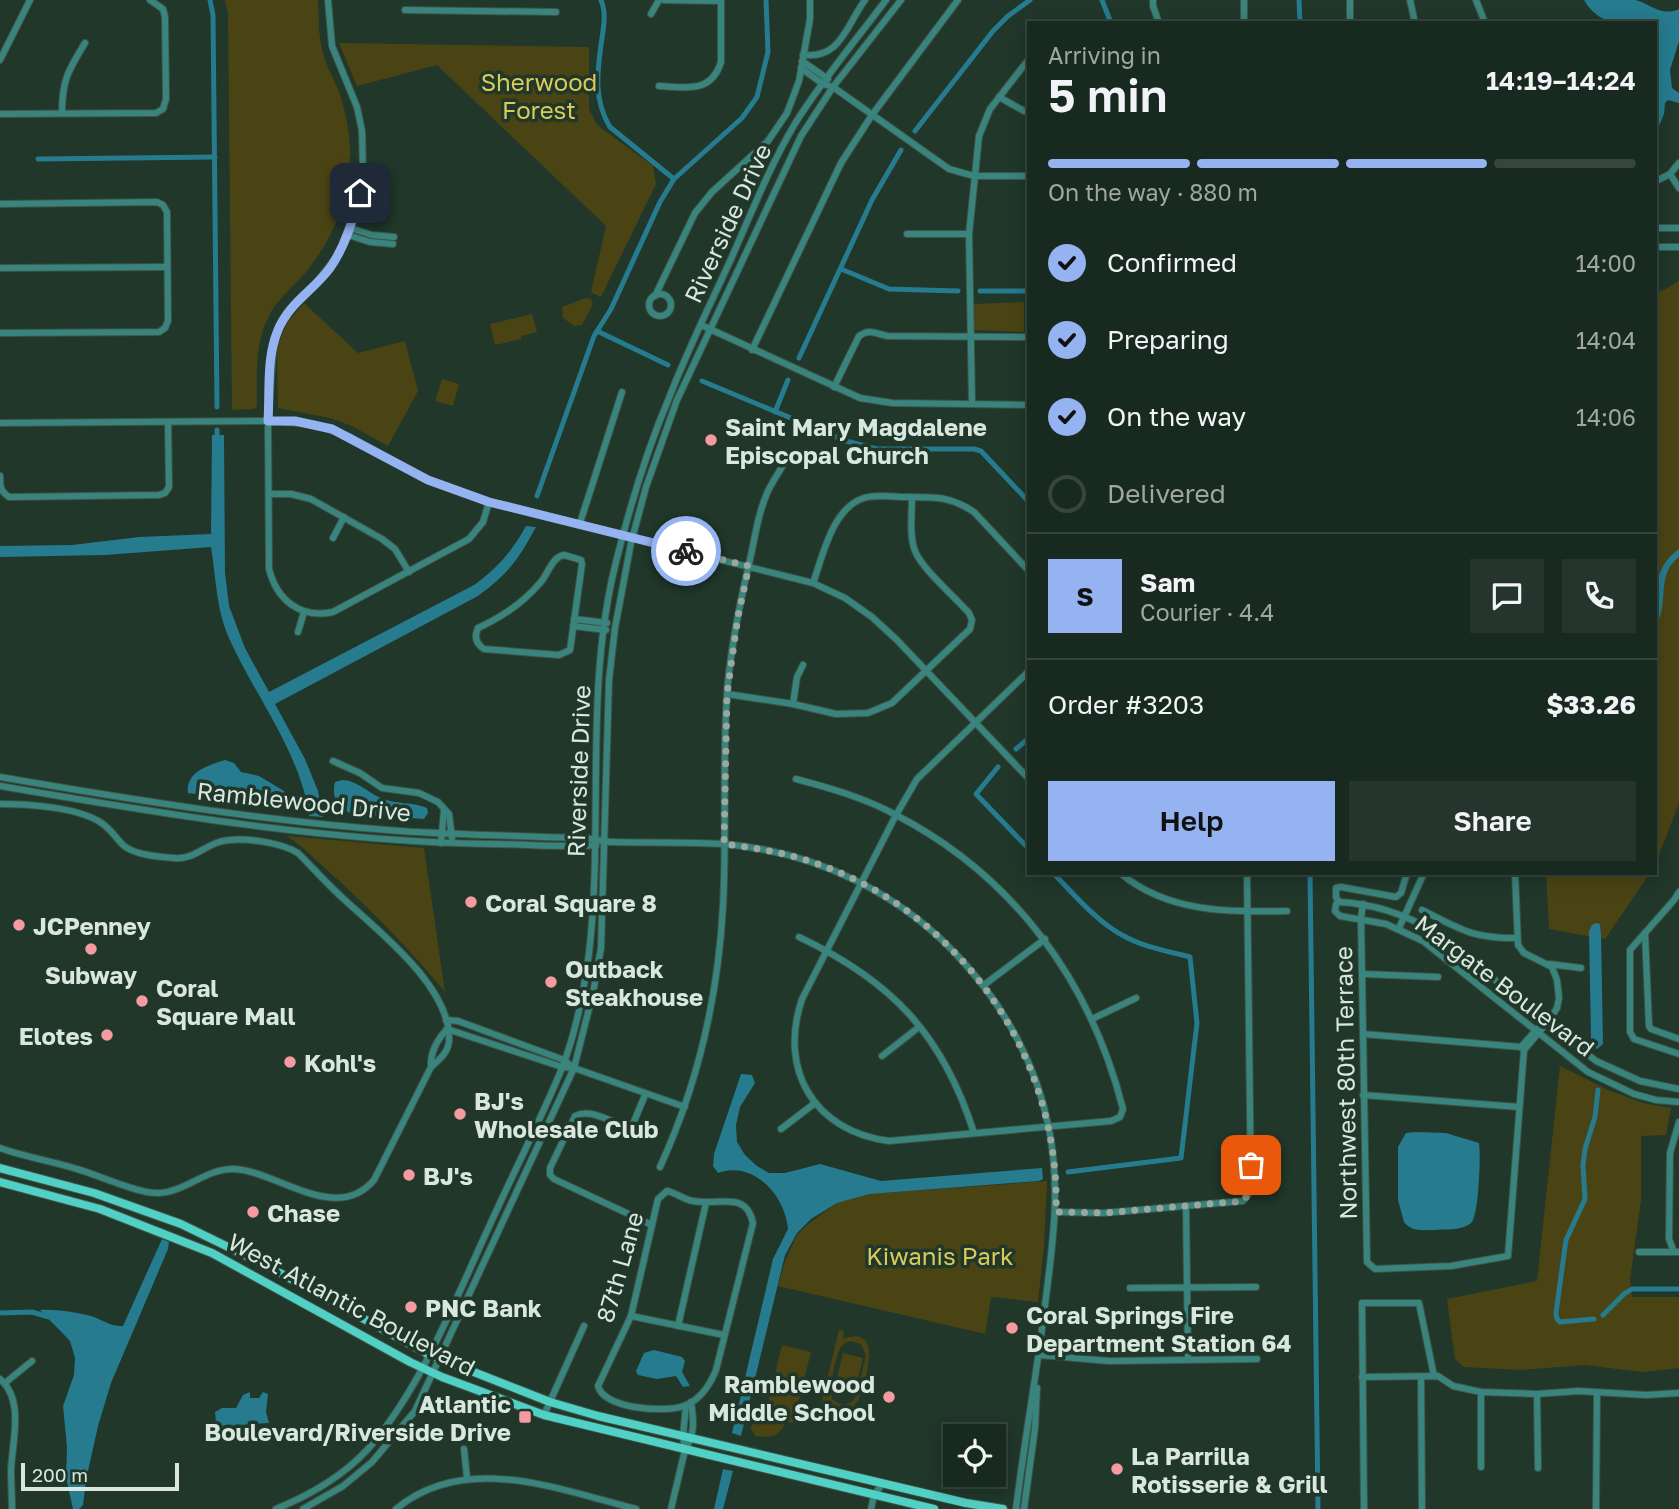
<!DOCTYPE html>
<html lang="en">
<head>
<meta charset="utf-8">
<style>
	:root { --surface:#182920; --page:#25352d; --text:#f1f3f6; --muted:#9fa6a5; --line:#36453e; --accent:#95b2f1 }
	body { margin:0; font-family:"Golos Text",sans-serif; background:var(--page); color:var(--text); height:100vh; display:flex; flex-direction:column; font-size:26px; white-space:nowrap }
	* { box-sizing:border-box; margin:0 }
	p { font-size:23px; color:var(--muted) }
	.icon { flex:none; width:38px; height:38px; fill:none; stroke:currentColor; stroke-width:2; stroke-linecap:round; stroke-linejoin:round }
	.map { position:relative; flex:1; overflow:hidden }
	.side { position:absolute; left:1027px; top:21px; width:630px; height:854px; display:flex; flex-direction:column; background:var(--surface); border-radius:0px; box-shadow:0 4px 18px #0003,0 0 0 2px var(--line) }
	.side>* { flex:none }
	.controls { position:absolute; left:943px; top:1424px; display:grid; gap:14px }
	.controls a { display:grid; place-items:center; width:63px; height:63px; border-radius:0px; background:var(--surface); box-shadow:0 4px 18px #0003,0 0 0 2px var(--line); font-size:35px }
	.scale { position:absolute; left:21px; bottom:18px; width:158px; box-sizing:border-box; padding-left:7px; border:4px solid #d9e7df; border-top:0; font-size:19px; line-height:24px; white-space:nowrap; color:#d9e7df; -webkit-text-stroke:5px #20372a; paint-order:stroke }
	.pin { position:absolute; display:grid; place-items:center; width:60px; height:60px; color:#fff; margin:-30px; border-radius:14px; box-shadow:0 4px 10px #0006 }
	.courier { position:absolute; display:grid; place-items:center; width:70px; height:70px; margin:-35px; border:5px solid #95b2f1; border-radius:50%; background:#fff; color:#222; box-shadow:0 2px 9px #0007 }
	.head em { font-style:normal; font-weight:600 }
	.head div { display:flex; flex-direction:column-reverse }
	.head { display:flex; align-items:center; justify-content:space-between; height:119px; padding:0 21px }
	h1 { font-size:46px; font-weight:600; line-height:52px }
	.bar { display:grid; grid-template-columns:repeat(4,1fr); gap:10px 7px; align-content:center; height:84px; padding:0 21px }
	.bar i { height:9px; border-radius:5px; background:var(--line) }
	.bar .current { background:var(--accent) }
	.bar p { grid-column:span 4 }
	.line { display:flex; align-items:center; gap:18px; padding:0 21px; border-top:2px solid var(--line) }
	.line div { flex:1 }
	.round { display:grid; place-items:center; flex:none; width:74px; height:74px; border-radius:0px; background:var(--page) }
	ol { padding:0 21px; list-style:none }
	li { display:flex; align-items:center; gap:21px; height:77px }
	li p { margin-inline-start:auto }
	li .icon { padding:7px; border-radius:50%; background:var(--accent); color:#111; stroke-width:4 }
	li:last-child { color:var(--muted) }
	li i { width:38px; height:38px; border:4px solid var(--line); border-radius:50% }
	.action { display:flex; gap:14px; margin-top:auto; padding:14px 21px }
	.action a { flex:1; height:80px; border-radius:0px; background:var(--accent); color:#111; font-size:28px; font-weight:600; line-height:80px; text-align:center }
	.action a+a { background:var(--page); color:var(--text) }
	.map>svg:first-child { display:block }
</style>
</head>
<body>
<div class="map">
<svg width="1679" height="1509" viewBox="0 0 1679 1509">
	<rect width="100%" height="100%" fill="#20372a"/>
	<g fill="#4a4414" fill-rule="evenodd">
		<path d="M225,0H318C319,18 318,36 323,53C326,66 334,79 339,92C349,120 353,152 348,181C344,214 326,247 306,272C294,286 280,297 271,312C254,341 257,374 257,406L254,409L232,410L228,15Z"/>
		<path d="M339,43L589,47V109L597,125L653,166L656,184L601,297L591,292L606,226L437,65L357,86Z"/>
		<path d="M1679,281V803L1656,863V292L1664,290Z"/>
		<path d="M586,298L591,299L593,304L582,325L574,326L563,318L562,307Z"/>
		<path d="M1024,302V332L974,330L973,304Z"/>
		<path d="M304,303L358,353L405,341L418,391L388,446L352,426L330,418L278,408L277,347L288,321Z"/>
		<path d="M532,314L537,332L521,336L522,339L495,345L490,324Z"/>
		<path d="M442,379L459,384L453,406L435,401Z"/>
		<path d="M287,836L424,848L445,992C412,952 376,915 337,879C320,864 306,849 287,836Z"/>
		<path d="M1546,873H1650L1605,939L1549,929Z"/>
		<path d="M1560,1066L1608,1090L1643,1103L1671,1108L1666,1135L1641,1136V1201L1630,1280L1632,1297H1679V1368L1643,1372L1584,1365L1521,1370L1464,1367L1455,1359L1447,1299L1537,1281Z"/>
		<path d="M1047,1181L1044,1246L1038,1302L991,1297L985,1334L778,1286L785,1261L797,1235L807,1225L837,1203L870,1194Z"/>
		<path d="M839,1330L844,1331L843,1339C875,1327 870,1358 866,1377C861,1397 851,1426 828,1402L825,1410L820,1409ZM851,1341L861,1344L866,1356L856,1395L852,1402L842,1405L833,1400C828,1391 835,1357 841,1347C844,1343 846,1343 851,1341Z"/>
		<path d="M782,1345L811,1352L793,1423L786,1422C779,1437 771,1438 755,1436L751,1429L752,1424L755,1423L761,1405L768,1402Z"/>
		<path d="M843,1353L863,1358L854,1394L834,1389Z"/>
	</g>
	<g fill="#267b8f">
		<path d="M1584,0C1598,0 1623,0 1636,0C1650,4 1662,17 1679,9V41L1670,70L1672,88L1679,93V103L1668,100L1665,103L1664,114L1656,133V23C1626,23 1601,29 1584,0Z"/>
		<path d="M212,435H224L225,573L229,606L245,648L269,692L474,585C498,568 512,551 526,526L536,527C518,560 509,573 478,596L275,704L305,759L318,791L323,817L309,816C302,755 253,693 228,636C216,608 216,577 211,547L105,555L0,557V546L72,545L139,537L211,534Z"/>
		<path d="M1679,549V557C1655,575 1670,603 1656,625C1655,596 1652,568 1679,549Z"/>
		<path d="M225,760L234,763L241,772L259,776L284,791L288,797L286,803L276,805L188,793C185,772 209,765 225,760Z"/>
		<path d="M342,780C357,780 368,793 383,799C397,804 413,802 427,808L428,813L424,819L352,814C338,808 331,798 335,782Z"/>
		<path d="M1596,923L1600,924L1601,935L1603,1044L1597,1049L1593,1047L1591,1038L1589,931L1592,925Z"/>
		<path d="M741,1074L752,1075L755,1083L740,1107L736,1125L737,1142L745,1155L757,1166L769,1173H785L820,1164L881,1181L1042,1168L1043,1179L1039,1181L870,1194L837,1203L811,1219L797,1233L785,1255L741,1436L732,1433L773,1259L788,1229C785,1195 753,1160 718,1173L713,1166L714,1154Z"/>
		<path d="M1416,1132L1446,1133L1479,1143C1481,1154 1479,1217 1471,1223C1462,1231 1445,1229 1434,1230C1422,1230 1412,1232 1404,1222L1398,1200V1147L1406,1133Z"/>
		<path d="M162,1239L169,1242L168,1249L111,1383L98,1426L86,1480L83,1505L79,1509H73L66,1477L67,1447L63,1406L74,1375L75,1358L70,1341L40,1310C57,1309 74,1312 91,1316C101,1319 111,1327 123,1326Z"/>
		<path d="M654,1350L682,1357L685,1361L682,1372L690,1386L683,1387L676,1376L657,1379L638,1375L636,1371L644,1353Z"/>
		<path d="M250,1392V1398H259L263,1392L268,1394L266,1412L269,1423L248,1424L239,1442L223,1443L217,1432L215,1412L222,1408H236L243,1395Z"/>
		<path d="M723,1469L733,1471L723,1509H714Z"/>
	</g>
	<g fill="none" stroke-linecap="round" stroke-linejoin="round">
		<g stroke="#267b8f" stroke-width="5">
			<path d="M210,0L213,15L217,407"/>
			<path d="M601,0C607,14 603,30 601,45C597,74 594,101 610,127L674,179"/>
			<path d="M1102,0L1111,23"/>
			<path d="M1299,0L1300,23"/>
			<path d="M915,131L993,31L1008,16L1030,0"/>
			<path d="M38,159L215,157"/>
			<path d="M841,269L889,289L958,291"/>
			<path d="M980,291H1029"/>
			<path d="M597,331L668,365"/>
			<path d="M799,358L872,200L901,150"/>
			<path d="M702,381L846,441L877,449H974L981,451L1029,502"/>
			<path d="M775,412L788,380"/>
			<path d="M217,430V442"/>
			<path d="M537,496L594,336L611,309L660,202L674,179L742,118L757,97L768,52L766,0"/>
			<path d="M1016,749L1029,738"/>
			<path d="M998,767L976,794L1029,849"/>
			<path d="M1053,873C1073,893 1097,922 1122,935C1143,947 1167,951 1190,957L1197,1023L1181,1158L1068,1172"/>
			<path d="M1310,873L1318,1508"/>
			<path d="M0,1313L32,1312L49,1317"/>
			<path d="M1603,1315L1624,1294L1632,1289H1679"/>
			<path d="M1594,1319L1560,1322L1557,1319L1556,1313L1566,1240L1585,1199L1583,1165L1585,1149L1595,1117L1598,1090"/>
		</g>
		<g stroke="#3e5347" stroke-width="8">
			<g id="minor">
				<path d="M328,0L332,46L357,107L362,131L363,172L354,214L340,252L314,286L288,311L278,331L273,349L268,421L269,569C277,600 300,619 333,612L469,539L483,522L489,502"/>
				<path d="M664,0L721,1"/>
				<path d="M1153,0V6L1159,23"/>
				<path d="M1244,0V23"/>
				<path d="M1350,0V23"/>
				<path d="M1410,0L1415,23"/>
				<path d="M1476,0L1485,23"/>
				<path d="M405,10L556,12"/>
				<path d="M651,14L659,0"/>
				<path d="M803,55C841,59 846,26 865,0"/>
				<path d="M0,60L30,0"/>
				<path d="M802,61L828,79"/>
				<path d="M801,68L823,84L833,87L949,169L974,176H1029"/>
				<path d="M659,86C686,87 711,94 721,62V0"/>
				<path d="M999,97L1024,111"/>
				<path d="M62,113C62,80 68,71 85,43"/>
				<path d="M0,114L156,113L163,109L166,99L165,17L163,9L150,0"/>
				<path d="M1670,174L1679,188"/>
				<path d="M1656,181L1670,174L1679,163"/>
				<path d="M0,204L157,202L163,205L167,212L168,321L165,328L159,332L0,333"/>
				<path d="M350,228L372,235L394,237"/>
				<path d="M1656,228H1679"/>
				<path d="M907,234H969"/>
				<path d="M348,235L370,242L393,244"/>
				<path d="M1656,247H1679"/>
				<path d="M0,268L167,267"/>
				<circle cx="660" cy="305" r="11"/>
				<path d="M655,296L695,213L712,192L768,141L787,113L799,81L810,19V0"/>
				<path d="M701,325L860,398L892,403L1029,405"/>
				<path d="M752,350L841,163L872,115L958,0"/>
				<path d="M834,387L859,336C870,328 876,334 888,336L1029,337"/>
				<path d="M972,404L969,234L979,136L990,109L1029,59"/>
				<path d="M0,423L268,421L313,424L348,436L428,480L489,502L813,583L845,598L872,617L897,640L1029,779"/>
				<path d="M0,476C0,486 0,491 9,497L159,495L165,493L169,487L168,422"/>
				<path d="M269,494H291L311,499L382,539L395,549L409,572"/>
				<path d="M580,523L622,392"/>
				<path d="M333,538L344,517"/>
				<path d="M564,555L581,560L582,564L570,650L559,655L484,649C476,644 474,637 478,628C502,617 523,603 540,583C548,574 552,557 564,555Z"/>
				<path d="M813,583C823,556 832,508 864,498C877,494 893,497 907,497C934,497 950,496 974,512L1029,571"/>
				<path d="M574,619L607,623"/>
				<path d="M573,626L606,630"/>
				<path d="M298,632L304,612"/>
				<path d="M727,694L793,704L836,714L868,713L892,703L970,629L972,620L969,613C955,597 922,569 915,551C909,535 912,514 912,497"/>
				<path d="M793,704L797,677L803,665"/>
				<path d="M333,761L360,773L382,788L419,793L438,802L449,814L452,838"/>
				<path d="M0,777C133,800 265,821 400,831C461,835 521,836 582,838C593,838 602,842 613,842C650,843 687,842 724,844C817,852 904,894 966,965C1006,1010 1036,1065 1048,1124C1062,1189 1052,1249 1044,1313C1036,1379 1024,1443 1016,1509"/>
				<path d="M796,779C830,788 865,798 896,815C1014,876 1091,982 1123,1109L1120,1117L1111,1121L889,1141C814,1131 778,1070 802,999L896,815L917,779L1029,671"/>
				<path d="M0,786C162,814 325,841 490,844C525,844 561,848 596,845"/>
				<path d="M0,804C28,804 76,807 100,822C110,828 115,837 123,845C133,855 160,857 174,858C192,860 203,847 219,842C240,836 280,842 298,853C314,869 330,887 347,902C382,934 452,989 449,1041C448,1053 439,1060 431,1067L374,1180C336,1225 277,1171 234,1169C207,1168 185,1192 159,1193C139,1194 98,1175 77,1169C52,1161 25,1157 0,1148"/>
				<path d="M441,843L444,810"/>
				<path d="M1120,873C1168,913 1228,912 1287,911"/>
				<path d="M1679,892L1674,900L1630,950V1032L1634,1039L1679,1054"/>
				<path d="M1339,902L1336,897V888L1341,887L1396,897L1401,893L1407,873"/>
				<path d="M1363,904L1361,918L1367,1262L1375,1269L1451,1266L1508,1256L1524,1050L1550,1019L1557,1008L1559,998L1557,980L1552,967L1524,953L1518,945L1515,873"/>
				<path d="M1422,910C1460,929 1473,939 1517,938"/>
				<path d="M1399,928L1424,873"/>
				<path d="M1645,933L1649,1026L1651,1029L1679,1039"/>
				<path d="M799,937C892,981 943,1035 974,1133"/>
				<path d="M1549,964L1581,968"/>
				<path d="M1363,974L1438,977"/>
				<path d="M984,985L1045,939"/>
				<path d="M1092,1019L1136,998"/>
				<path d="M446,1020L458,1021L564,1060L574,1068"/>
				<path d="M447,1029L562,1067L574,1068L685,1107"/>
				<path d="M1363,1034L1521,1047L1524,1050"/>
				<path d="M1521,1047L1537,1029"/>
				<path d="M882,1056L919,1027"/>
				<path d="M431,1067C430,1053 437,1040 447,1029"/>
				<path d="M1679,1089L1640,1081L1596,1061L1434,931C1403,914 1375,904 1339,902L1336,904L1335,911L1340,916L1386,924L1423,941L1588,1072L1634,1094L1656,1100L1679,1102"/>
				<path d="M645,1095L633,1124C614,1128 593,1106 575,1116L550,1168V1175L554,1179L652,1225"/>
				<path d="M1363,1095L1519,1107"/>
				<path d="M781,1129L815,1103"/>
				<path d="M660,1167C698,1084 718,998 723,906C727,836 722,765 727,694C730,650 739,607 749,564C755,539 758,510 770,487C775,478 781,469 786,460"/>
				<path d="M667,1191C677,1193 684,1200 693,1201C719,1206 746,1190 753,1223L716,1370C710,1385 700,1400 684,1406C665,1413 604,1409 598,1386L631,1316L658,1199Z"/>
				<path d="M1186,1206L1188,1359"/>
				<path d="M1056,1212L1103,1213L1243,1201L1251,1191L1247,873"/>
				<path d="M1639,1252H1679"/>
				<path d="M1674,1252L1669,1239L1670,1153L1679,1122"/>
				<path d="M1130,1288L1256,1287"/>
				<path d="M631,1316L724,1335"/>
				<path d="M678,1326L706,1203"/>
				<path d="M1040,1355L1109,1361L1257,1359"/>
				<path d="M1362,1377L1438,1376L1453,1386L1481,1392L1537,1394L1578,1391L1646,1395L1679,1393"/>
				<path d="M1421,1377L1422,1509"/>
				<path d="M0,1379C25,1400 12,1442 11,1470C11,1483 12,1496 12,1509"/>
				<path d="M5,1383L32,1361"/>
				<path d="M1481,1392V1467"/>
				<path d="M1537,1394L1538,1468"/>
				<path d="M544,1415L584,1326"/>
				<path d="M464,1449L467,1478"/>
				<path d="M685,1450C695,1434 694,1421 691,1402"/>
				<path d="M276,1509C310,1495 342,1477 367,1450C420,1391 455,1300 488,1229C512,1175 540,1122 562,1068C576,1032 584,991 589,953C604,825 584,693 615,566C629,509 646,452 669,398C687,351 710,305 731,259C751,214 770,165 796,122C823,79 856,40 886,0"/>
				<path d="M303,1509L343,1486L372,1462L415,1411L574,1068L593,993L601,948L609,680L615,628L631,543L646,487L677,400L801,136L833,87L901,0"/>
				<path d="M396,1509C466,1451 559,1490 636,1509"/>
				<path d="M671,1509L685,1450L683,1436L686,1405"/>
				<path d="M871,1509L874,1495L883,1483"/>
				<path d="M1024,1509L1035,1428L1037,1388"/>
				<path d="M1364,1509L1362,1303H1419L1434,1376"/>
				<path d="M1596,1509L1597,1392"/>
			</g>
		</g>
		<g stroke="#3e5347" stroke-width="10">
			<g id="major">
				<path d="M0,1168L94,1193L181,1224L269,1267L428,1354L550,1402L598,1416L966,1503L1003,1509"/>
				<path d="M0,1182L100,1209L212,1253L410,1362L442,1377L544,1415L934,1509"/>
			</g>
		</g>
		<use href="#minor" stroke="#39847d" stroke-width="6"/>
		<use href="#major" stroke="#51d0c6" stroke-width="8"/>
	</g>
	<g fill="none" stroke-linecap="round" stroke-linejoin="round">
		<path stroke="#98a9a0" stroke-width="7" stroke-dasharray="0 12.6" d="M686,551L749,566L738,616L727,694L724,844C754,848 783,852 812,862C960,911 1061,1057 1056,1212L1104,1213L1243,1201L1251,1191V1165"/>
		<path stroke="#95b2f1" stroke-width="9" d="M360,193C353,219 346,245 330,268C314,290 289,303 278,330C266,358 270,391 268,421H295L332,429L428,480L489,502L686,551"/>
	</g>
	<g fill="#f49aa0" stroke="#20372a" stroke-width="2.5">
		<circle cx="711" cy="440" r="7"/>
		<circle cx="471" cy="902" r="7"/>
		<circle cx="19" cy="925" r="7"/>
		<circle cx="91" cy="949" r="7"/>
		<circle cx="551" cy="982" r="7"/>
		<circle cx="142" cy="1001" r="7"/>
		<circle cx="107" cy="1035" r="7"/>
		<circle cx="290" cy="1062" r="7"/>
		<circle cx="460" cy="1114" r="7"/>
		<circle cx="409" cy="1175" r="7"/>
		<circle cx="253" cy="1212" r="7"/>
		<circle cx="411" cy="1307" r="7"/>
		<circle cx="1012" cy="1328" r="7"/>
		<circle cx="889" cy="1397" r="7"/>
		<rect x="518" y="1410" width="14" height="14" rx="3.5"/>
		<circle cx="1117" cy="1469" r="7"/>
	</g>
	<g text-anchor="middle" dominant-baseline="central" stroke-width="7" stroke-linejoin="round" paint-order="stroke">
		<g font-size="24" fill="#dacb59" stroke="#20372a">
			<text x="539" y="81">Sherwood<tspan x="539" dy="28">Forest</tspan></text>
			<text x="940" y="1255">Kiwanis Park</text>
		</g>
		<g font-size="24" fill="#d9e7df" stroke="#20372a">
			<text transform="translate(727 223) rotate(-65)">Riverside Drive</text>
			<text transform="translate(578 771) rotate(-88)">Riverside Drive</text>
			<text transform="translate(304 801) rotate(6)">Ramblewood Drive</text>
			<text transform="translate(1505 985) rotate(37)">Margate Boulevard</text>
			<text transform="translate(1345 1083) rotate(-91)">Northwest 80th Terrace</text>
			<text transform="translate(619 1267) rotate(-74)">87th Lane</text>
			<text transform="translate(352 1304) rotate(28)">West Atlantic Boulevard</text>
		</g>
		<g font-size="24" font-weight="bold" fill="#d9e7df" stroke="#20372a" text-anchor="start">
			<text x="725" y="426">Saint Mary Magdalene<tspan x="725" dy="28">Episcopal Church</tspan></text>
			<text x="485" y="902">Coral Square 8</text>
			<text x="33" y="925">JCPenney</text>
			<text x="565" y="968">Outback<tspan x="565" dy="28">Steakhouse</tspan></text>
			<text x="91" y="974" text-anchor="middle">Subway</text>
			<text x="156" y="987">Coral<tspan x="156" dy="28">Square Mall</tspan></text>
			<text x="93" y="1035" text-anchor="end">Elotes</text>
			<text x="304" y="1062">Kohl's</text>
			<text x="474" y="1100">BJ's<tspan x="474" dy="28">Wholesale Club</tspan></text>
			<text x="423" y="1175">BJ's</text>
			<text x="267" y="1212">Chase</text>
			<text x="425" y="1307">PNC Bank</text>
			<text x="1026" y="1314">Coral Springs Fire<tspan x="1026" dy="28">Department Station 64</tspan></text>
			<text x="875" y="1383" text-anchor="end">Ramblewood<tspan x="875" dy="28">Middle School</tspan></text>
			<text x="511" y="1403" text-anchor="end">Atlantic<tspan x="511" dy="28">Boulevard/Riverside Drive</tspan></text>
			<text x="1131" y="1455">La Parrilla<tspan x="1131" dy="28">Rotisserie &amp; Grill</tspan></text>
		</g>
	</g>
</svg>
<div class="controls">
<a><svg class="icon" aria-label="locate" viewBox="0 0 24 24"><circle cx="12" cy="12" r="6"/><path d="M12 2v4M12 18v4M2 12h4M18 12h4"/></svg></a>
</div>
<div class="scale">200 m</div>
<div class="pin" style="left:1251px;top:1165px;background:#ea580c"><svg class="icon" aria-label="bag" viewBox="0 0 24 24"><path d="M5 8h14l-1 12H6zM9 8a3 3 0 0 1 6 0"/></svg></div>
<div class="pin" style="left:360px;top:193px;background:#1f2937"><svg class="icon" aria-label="home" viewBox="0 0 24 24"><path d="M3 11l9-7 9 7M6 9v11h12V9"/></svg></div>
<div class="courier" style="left:686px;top:551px"><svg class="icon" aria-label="bike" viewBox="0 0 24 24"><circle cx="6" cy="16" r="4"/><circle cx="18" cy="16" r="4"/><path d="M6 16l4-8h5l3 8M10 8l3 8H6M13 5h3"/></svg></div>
<section class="side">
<div class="head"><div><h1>5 min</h1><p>Arriving in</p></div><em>14:19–14:24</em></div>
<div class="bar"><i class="current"></i><i class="current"></i><i class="current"></i><i></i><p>On the way · 880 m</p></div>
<ol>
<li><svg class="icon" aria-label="check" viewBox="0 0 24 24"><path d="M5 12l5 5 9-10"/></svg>Confirmed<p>14:00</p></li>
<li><svg class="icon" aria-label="check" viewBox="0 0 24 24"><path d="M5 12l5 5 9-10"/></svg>Preparing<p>14:04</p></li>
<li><svg class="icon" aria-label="check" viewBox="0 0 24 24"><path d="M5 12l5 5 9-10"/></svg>On the way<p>14:06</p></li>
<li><i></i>Delivered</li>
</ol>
<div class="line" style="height:126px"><b class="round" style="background:var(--accent);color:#111">S</b><div><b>Sam</b><p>Courier · 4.4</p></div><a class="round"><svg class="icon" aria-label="chat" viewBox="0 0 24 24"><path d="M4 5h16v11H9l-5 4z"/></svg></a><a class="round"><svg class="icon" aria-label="phone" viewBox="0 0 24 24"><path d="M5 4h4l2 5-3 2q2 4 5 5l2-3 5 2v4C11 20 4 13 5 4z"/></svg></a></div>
<div class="line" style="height:91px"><div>Order #3203</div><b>$33.26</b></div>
<div class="action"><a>Help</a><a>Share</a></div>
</section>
</div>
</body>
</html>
